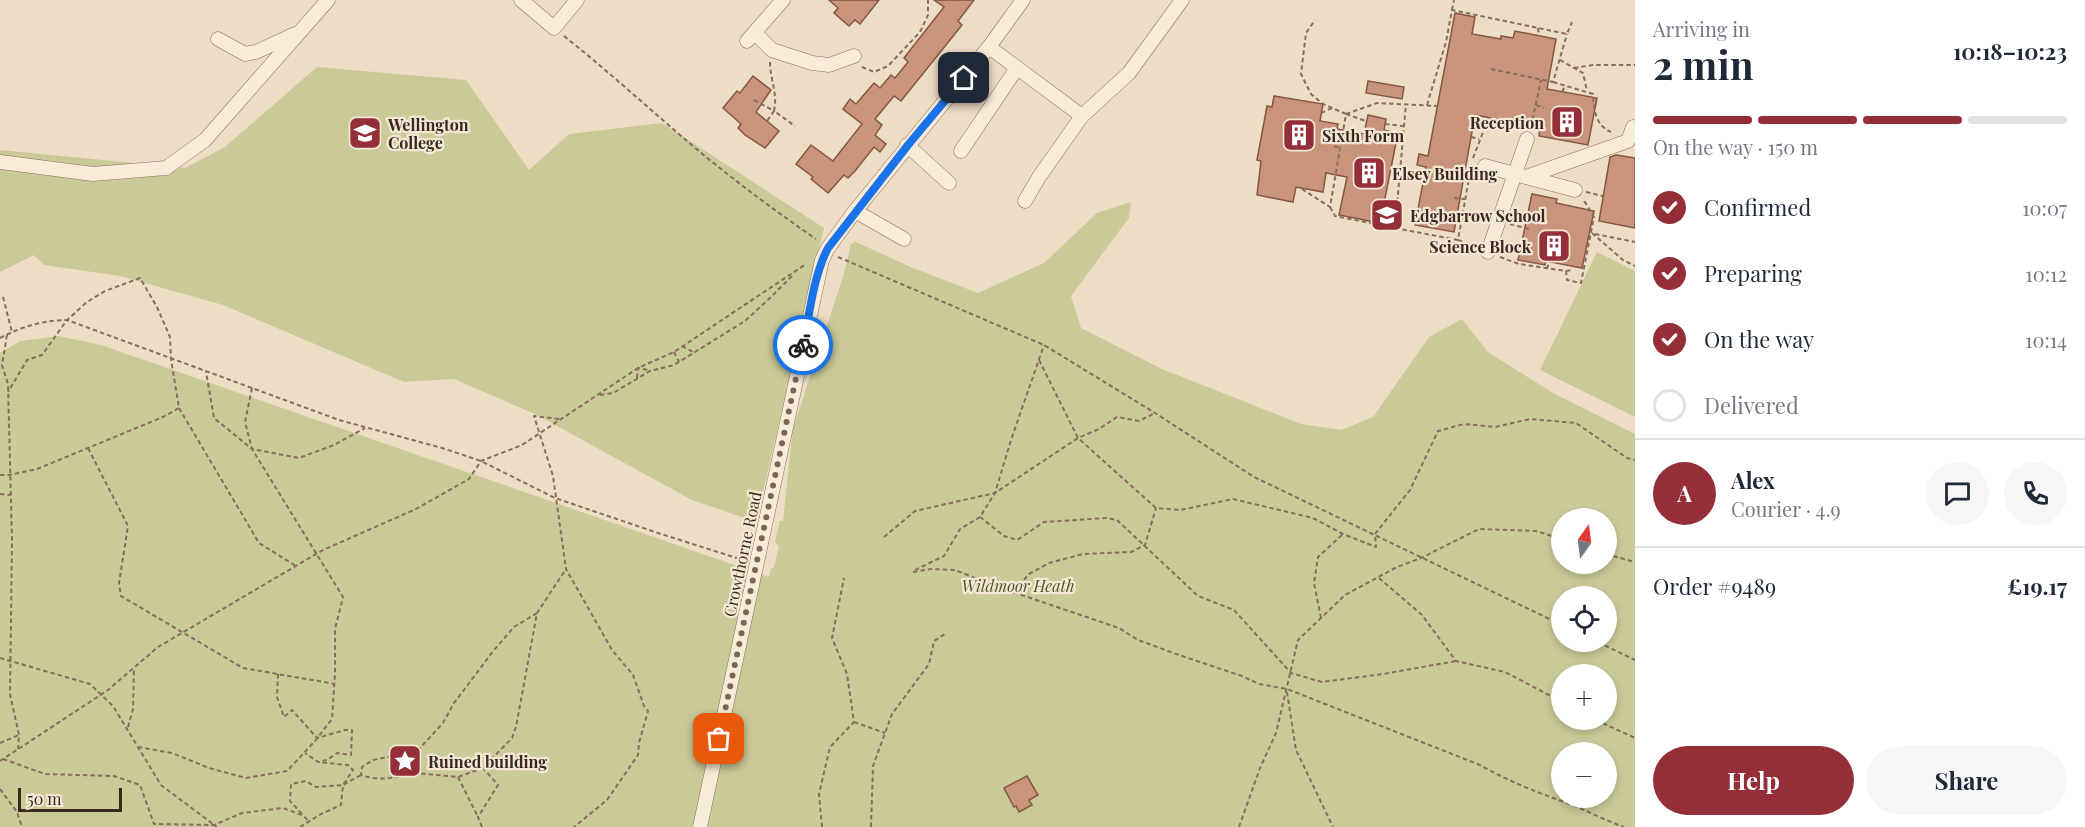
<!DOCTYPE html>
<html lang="en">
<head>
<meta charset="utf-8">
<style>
	:root { --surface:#fff; --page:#f6f6f7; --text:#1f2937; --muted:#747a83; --line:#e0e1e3; --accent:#942e39 }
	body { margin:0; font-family:"Playfair Display",serif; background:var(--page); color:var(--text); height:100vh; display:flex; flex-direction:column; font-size:22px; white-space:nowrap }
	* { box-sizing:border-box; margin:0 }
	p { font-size:20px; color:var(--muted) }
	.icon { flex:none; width:33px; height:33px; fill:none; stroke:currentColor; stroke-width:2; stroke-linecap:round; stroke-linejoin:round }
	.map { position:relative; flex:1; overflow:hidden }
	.details { display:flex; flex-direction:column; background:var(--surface); width:450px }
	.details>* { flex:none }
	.needle { width:39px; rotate:14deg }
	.buttons { position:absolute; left:1551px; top:508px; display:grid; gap:12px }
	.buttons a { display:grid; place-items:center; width:66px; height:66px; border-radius:50%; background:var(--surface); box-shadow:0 3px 9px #0003; font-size:30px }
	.scale { position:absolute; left:18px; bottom:15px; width:104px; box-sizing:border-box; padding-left:6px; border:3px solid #38281f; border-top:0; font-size:16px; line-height:21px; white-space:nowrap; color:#38281f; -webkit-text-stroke:4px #f4e8d4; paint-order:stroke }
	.pin { position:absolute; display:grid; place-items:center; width:51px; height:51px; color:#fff; margin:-26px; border-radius:12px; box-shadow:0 3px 9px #0006 }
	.courier { position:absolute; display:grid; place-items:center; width:60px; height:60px; margin:-30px; border:4px solid #1a73e8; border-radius:50%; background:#fff; color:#222; box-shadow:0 2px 8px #0007 }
	.head em { font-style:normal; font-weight:700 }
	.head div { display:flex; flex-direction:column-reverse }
	.head { display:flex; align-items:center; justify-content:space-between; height:102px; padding:0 18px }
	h1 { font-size:39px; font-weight:700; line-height:45px }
	.bar { display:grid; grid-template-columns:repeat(4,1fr); gap:9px 6px; align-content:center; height:72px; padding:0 18px }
	.bar i { height:8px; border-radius:4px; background:var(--line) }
	.bar .selected { background:var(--accent) }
	.bar p { grid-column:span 4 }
	.line { display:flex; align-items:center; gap:15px; padding:0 18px; border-top:2px solid var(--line) }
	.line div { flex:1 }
	.round { display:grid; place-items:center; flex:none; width:63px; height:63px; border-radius:32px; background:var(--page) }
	ol { padding:0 18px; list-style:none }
	li { display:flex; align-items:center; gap:18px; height:66px }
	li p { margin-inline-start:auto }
	li .icon { padding:6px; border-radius:50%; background:var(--accent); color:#fff; stroke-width:4 }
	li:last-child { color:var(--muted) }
	li i { width:33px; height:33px; border:3px solid var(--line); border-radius:50% }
	.button { display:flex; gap:12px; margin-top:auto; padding:12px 18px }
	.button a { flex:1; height:69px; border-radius:36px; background:var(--accent); color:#fff; font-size:24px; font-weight:700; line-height:69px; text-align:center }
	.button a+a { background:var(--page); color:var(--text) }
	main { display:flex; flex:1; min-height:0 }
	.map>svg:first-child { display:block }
</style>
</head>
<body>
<main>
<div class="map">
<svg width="1635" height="827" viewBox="0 0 1635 827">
	<rect width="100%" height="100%" fill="#edddc5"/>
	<g fill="#caca99" fill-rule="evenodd">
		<path d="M317,67L466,80L529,170L569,134L662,123L824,228L756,522L692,500L537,415L454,379L404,382L223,305L120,276L44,265L34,255L0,272V150L185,168L225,147Z"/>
		<path d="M1131,202L1129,218L1071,296L1081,328L1162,369L1301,424L1341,430L1373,417L1429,337L1462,319L1488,352L1553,393L1635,434V827H0V353L20,341L59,336L101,345L769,577L771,569L774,567L779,547L775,542L780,521H783L793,428L844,274L851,243L853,244L854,241L913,268L978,293L1044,263L1097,213ZM1562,519H1606V564H1562ZM1562,597H1606V642H1562ZM1562,675H1606V720H1562ZM1562,753H1606V798H1562Z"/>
		<path d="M1597,252L1635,271V417L1540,370Z"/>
	</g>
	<g fill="#c9947c" stroke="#855642" stroke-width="1.5">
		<path d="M829,0H879L860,24L855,20L849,26L834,13L838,8Z"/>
		<path d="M934,0H974L958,21L962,25L901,101L894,96L875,119L882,125L875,135L886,144L880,152L874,147L855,171L848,178L844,175L828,193L811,179L813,177L796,164L811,145L833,161L862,124L843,109L850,99L856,104L874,83L880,88L891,75L895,78L908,62L904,58L944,7Z"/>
		<path d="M1455,13L1475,17L1472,34L1501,39V36L1513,38L1515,31L1556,39L1547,89L1597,98L1588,145L1539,136L1540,128L1475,115L1454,232L1415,225L1426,167L1417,165L1419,154L1428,156Z"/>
		<path d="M753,76L771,90L756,112L779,131L765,148L745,135L738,128L741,124L723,108L737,91L740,93Z"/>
		<path d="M1368,81L1404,87L1402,99L1366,93Z"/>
		<path d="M1274,96L1323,104L1320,121L1338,124L1337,129L1364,134L1368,115L1386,119L1384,130L1398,133L1380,223L1339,215L1347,177L1326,173L1323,192L1296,187L1293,202L1257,195L1261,161L1257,160L1267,106L1272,107Z"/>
		<path d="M1616,155L1635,158V228L1599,221L1610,157Z"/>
		<path d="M1532,194L1557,199L1556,203L1594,211L1582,268L1546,261L1545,265L1518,260Z"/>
		<path d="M1027,776L1038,795L1029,800L1032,805L1019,812L1016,806L1014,807L1004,788Z"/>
	</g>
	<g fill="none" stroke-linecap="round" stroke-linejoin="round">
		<g stroke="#876e5c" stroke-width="15">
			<g id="minor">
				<path d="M521,0L554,28L577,0"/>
				<path d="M755,33L772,50L812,63L829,65L854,56"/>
				<path d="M218,39L245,54L256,52L295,34"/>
				<path d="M747,41L783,0"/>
				<path d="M989,47L1082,116"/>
				<path d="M907,145L949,183"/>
				<path d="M961,151L1017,68"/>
				<path d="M0,162L93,174L166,168L205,140L328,0"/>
				<path d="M1485,166L1575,190"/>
				<path d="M1526,177L1628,141L1633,127"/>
				<path d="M1025,201L1039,177L1082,116L1129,73L1182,0"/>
				<path d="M855,211L904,239"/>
				<path d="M1488,252L1527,139"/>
				<path d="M700,827L822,260L828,248L855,211L989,47L1023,0"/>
			</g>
		</g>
		<g stroke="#876e5c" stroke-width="2" stroke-dasharray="4.5 3" stroke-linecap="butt">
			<path d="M1452,10L1454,0"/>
			<path d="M1538,28L1539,36"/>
			<path d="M564,36C613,75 658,117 706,157C742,186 778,213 816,239"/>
			<path d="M1560,60L1583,73L1587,91"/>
			<path d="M770,62C770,79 778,94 774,111L795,126"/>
			<path d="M862,67L874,72L888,66L920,32L928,15V0"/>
			<path d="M1574,68L1593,65H1635"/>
			<path d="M1491,69L1553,82L1567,34"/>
			<path d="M1553,82L1593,94C1594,110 1595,125 1611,132"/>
			<path d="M1562,92L1565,86"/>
			<path d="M754,100L774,111L767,121"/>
			<path d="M1427,105L1446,42L1452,10L1567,34L1572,22"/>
			<path d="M1536,105L1544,108"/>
			<path d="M1321,113L1332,108"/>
			<path d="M1346,114L1377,103L1438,106"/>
			<path d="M1346,114L1366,121"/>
			<path d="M1475,115L1478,120L1518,128"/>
			<path d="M1385,124L1403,126"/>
			<path d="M1531,127L1541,80"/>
			<path d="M1471,137L1479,139"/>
			<path d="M1334,146L1340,148"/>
			<path d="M1473,158L1487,122"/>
			<path d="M1302,189L1330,207L1346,114L1323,104L1311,94L1301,74L1306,33L1315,20"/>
			<path d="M1586,192L1603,196"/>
			<path d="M1454,198L1465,199"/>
			<path d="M1330,207L1335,216L1395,228L1406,104"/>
			<path d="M1382,212L1396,218"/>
			<path d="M1510,224L1529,229"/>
			<path d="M1395,228L1458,240L1471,167"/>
			<path d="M1592,233L1623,260L1635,266"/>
			<path d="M1595,234L1635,242"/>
			<path d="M1458,240L1475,247"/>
			<path d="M838,257L1044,345L1155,413L1254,477L1562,625"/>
			<path d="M1500,257L1519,264L1566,271L1567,280L1581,283L1594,217L1583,199"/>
			<path d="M1547,269L1549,261"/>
			<path d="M1566,271L1573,270"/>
			<path d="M3,297L12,332"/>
			<path d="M7,335L2,365L8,384L12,541L10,694L19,735L18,749"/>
			<path d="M0,338C21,327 43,320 67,320L339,420L442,448L481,461L555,498L658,533L743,560"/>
			<path d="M682,346L693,352"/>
			<path d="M674,352L679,362"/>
			<path d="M1039,360L1078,438L1156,508L1180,510L1233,499L1313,518L1343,534L1376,547L1375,534L1410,490L1438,431L1464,424L1495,427L1530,419L1576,423L1627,458L1635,460"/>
			<path d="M637,378L638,368L648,370"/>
			<path d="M252,388L245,422L252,449L299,458L334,445L365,428"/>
			<path d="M600,395L613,393L650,371L674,365L745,321L771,297L793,275"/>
			<path d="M179,408L259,543L296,566"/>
			<path d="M559,419L534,416L553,476L566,569L612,650L633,675L644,706L648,711L639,743L638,755L607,800L574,827"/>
			<path d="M88,448L128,526L119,583L121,596L243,668L335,684"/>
			<path d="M0,475H9L37,469L163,417L179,408L171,359L170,337L157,307L140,278L105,291L87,302L67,320L42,355L27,360L8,392"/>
			<path d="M0,494L10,495"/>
			<path d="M980,517L1004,536L1017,540L1044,522L1107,518L1117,520L1198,596L1234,610L1291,673L1322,682L1383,674L1456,661"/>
			<path d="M884,537L915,511L995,493L1011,440L1044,345"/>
			<path d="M1606,554L1635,562"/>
			<path d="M915,570L944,556L960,529L980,517L995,493L1078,438L1099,429L1117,417L1139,421L1155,413"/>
			<path d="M913,572L931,569L955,570L995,586L1119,628L1138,640L1179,655L1242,676L1259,684L1287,689L1480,765C1508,781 1536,792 1567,803C1586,810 1604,820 1624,827"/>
			<path d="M1379,578L1422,615L1456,661L1505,672L1562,702"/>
			<path d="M1014,591L1029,574L1049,563L1083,554L1131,552L1145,545L1156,508"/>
			<path d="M537,613L514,627L494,650L454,703L443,723L420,748L412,752L373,760L362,767L361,775C381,782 396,777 416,773L421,760L412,755L406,764L416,773L458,777L483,768L512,738L516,727L537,613L566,569"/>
			<path d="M1321,618L1314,583L1318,557L1343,534"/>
			<path d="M1598,642L1635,660"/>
			<path d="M0,658L90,684L113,706L161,785L217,827"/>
			<path d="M278,674L277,697L284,717L292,710L317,738L345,730H352L351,755L337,753L327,760L318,762"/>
			<path d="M1287,692L1296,750L1333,827"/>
			<path d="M1596,720L1635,738"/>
			<path d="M854,722L885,733"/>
			<path d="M128,727L133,709L134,668"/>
			<path d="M0,743L19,735"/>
			<path d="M138,747L172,753L209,768L246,778L287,771L315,741L332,719L335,674V629L343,597L252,449L214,418L206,372"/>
			<path d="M3,759L45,774L114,776L140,785L154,824L214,825L242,813L283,808L304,816L309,822"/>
			<path d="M0,761L108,690L158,647L323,550L416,509L469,479L481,461L522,445L638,368L674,352L806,264"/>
			<path d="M458,777L478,817"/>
			<path d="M0,789L17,812L22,827"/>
			<path d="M302,814L290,801L291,784L306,781L316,787L343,785L353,770L348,765L318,762L305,753"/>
			<path d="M300,827L321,814L341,805L343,785L361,775"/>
			<path d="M482,827L478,817L498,785L483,768"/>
			<path d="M822,827L819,794L830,747L854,722L847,674L832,638L844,578"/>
			<path d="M871,827L873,766L892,714L929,664L934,641L945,634"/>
			<path d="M1239,827L1260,768L1276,733L1298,640L1345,595L1397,567L1421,558L1479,529L1536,531L1562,539"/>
		</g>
		<use href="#minor" stroke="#f8ebd8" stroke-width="14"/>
	</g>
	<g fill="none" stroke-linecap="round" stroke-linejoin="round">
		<path stroke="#776759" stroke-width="6" stroke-dasharray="0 10.8" d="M719,739L803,345"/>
		<path stroke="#1a73e8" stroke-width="8" d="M803,345C810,313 813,277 828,248L908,145L964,78"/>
	</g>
	<defs>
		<g id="building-square" transform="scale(1.725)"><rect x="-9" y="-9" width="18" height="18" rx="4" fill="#942e39" stroke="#f4e8d4"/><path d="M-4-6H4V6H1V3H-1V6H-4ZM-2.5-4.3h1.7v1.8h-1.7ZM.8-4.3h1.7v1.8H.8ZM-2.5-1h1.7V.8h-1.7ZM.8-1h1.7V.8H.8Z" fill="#fff"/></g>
		<g id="school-square" transform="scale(1.725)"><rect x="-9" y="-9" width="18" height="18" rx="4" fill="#942e39" stroke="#f4e8d4"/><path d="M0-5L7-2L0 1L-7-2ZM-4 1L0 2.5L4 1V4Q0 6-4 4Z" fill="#fff"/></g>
		<g id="sight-square" transform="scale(1.725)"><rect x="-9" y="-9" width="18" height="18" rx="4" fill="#942e39" stroke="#f4e8d4"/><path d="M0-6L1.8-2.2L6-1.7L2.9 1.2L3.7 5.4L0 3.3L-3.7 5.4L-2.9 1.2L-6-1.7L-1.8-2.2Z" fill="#fff"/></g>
	</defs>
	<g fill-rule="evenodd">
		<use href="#building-square" x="1567" y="122"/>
		<use href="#school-square" x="365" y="133"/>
		<use href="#building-square" x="1299" y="135"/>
		<use href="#building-square" x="1369" y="173"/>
		<use href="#school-square" x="1387" y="215"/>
		<use href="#building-square" x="1554" y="246"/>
		<use href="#sight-square" x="405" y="761"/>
	</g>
	<g text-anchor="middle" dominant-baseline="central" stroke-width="4.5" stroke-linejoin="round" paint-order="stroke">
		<g font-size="16" font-weight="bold" fill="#38281f" stroke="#f4e8d4" text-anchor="start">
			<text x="1544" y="122" text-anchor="end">Reception</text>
			<text x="388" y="124">Wellington<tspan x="388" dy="18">College</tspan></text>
			<text x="1322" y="135">Sixth Form</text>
			<text x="1392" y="173">Elsey Building</text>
			<text x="1410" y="215">Edgbarrow School</text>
			<text x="1531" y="246" text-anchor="end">Science Block</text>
			<text x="428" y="761">Ruined building</text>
		</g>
		<g font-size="16" fill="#38281f" stroke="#f4e8d4">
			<text transform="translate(742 554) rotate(-78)">Crowthorne Road</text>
		</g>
		<g font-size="16" font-style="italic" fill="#4d5326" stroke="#f4e8d4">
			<text x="1018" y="585">Wildmoor Heath</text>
		</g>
	</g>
</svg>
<div class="buttons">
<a><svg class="needle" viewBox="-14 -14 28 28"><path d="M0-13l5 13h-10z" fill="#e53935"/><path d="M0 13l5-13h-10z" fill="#747a83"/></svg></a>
<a><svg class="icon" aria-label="locate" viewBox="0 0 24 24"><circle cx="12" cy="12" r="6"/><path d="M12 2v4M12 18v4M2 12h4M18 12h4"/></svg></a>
<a>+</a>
<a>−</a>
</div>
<div class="scale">50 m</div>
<div class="pin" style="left:719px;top:739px;background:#ea580c"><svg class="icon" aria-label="bag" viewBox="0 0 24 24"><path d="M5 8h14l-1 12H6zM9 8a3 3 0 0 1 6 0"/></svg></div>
<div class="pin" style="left:964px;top:78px;background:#1f2937"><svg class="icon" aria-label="home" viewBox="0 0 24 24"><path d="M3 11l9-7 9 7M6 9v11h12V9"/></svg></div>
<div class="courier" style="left:803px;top:345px"><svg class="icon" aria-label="bike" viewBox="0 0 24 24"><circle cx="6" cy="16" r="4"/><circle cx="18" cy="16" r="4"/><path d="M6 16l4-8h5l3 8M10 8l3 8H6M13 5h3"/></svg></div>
</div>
<section class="details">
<div class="head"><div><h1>2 min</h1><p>Arriving in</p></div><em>10:18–10:23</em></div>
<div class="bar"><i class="selected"></i><i class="selected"></i><i class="selected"></i><i></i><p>On the way · 150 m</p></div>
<ol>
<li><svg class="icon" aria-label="check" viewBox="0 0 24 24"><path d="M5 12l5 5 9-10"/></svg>Confirmed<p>10:07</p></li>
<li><svg class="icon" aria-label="check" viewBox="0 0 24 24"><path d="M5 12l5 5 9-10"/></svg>Preparing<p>10:12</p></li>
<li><svg class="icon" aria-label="check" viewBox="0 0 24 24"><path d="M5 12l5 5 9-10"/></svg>On the way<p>10:14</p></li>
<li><i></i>Delivered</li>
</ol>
<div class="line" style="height:108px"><b class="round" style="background:var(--accent);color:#fff">A</b><div><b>Alex</b><p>Courier · 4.9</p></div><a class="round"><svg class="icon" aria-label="chat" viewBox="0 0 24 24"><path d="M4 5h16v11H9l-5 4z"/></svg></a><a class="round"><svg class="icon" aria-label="phone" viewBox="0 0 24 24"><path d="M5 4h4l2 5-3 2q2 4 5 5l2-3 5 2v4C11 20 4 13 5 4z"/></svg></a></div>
<div class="line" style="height:78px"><div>Order #9489</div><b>£19.17</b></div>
<div class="button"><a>Help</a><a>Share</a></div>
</section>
</main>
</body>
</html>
